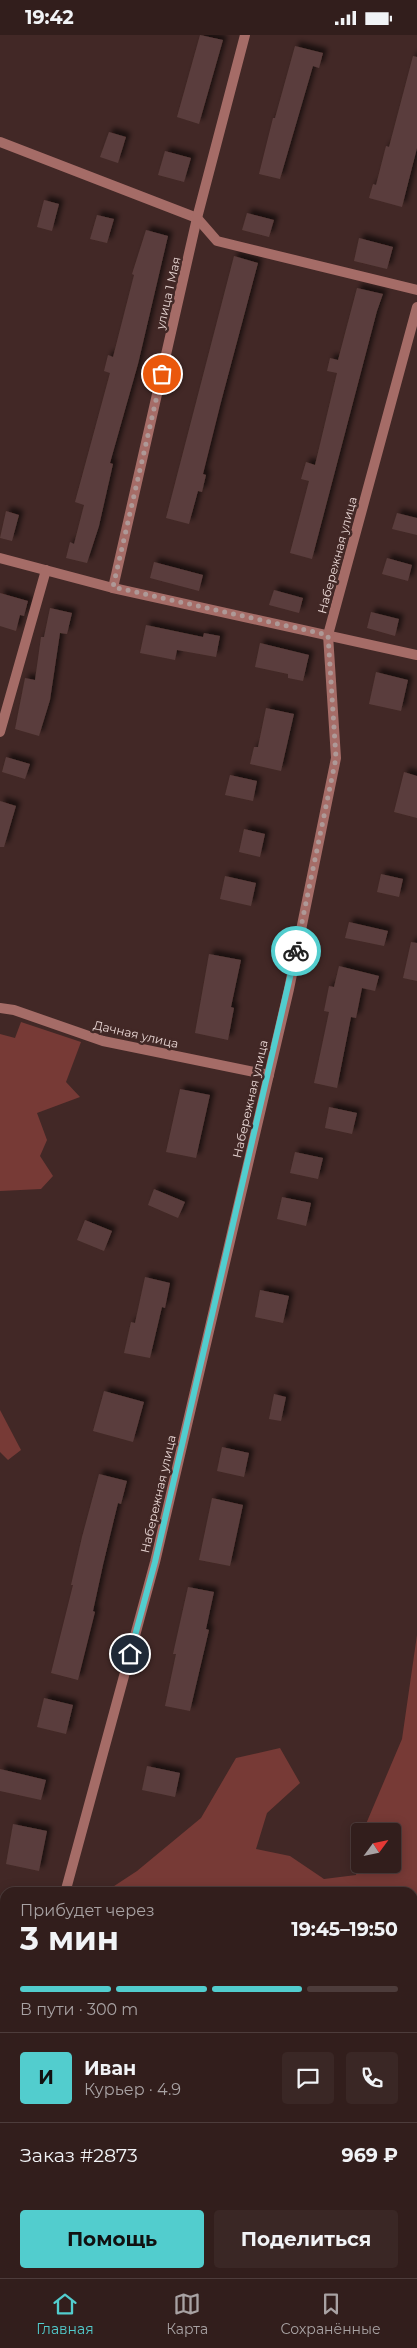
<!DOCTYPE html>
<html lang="ru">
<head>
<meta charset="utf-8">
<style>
	:root { --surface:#321e1c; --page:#3a2725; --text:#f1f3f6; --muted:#a8a2a3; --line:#4d3c3b; --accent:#52cdce }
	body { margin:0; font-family:Montserrat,sans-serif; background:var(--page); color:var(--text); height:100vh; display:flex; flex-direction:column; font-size:19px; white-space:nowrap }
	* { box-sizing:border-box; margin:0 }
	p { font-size:16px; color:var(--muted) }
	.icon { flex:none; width:28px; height:28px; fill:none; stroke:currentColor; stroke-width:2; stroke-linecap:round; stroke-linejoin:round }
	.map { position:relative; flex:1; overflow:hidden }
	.panel { position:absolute; left:0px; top:1852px; width:418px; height:391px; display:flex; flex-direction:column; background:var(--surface); border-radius:15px 15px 0 0; box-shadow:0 2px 12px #0003,0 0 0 1px var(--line) }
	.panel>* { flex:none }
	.needle { width:32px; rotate:57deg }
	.tools { position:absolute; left:351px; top:1788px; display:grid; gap:10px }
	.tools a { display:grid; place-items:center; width:50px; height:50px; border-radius:5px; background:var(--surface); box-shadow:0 2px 12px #0003,0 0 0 1px var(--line); font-size:25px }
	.pin { position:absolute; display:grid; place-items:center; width:42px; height:42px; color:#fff; margin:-21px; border:2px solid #fff; border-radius:50%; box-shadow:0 1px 5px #0007 }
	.courier { position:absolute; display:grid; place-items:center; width:50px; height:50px; margin:-25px; border:4px solid #52cdce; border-radius:50%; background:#fff; color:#222; box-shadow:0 1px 6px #0007 }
	.head em { font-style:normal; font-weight:700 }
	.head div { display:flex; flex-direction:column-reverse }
	.head { display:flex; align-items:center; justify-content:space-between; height:85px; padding:0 20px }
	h1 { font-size:32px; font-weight:700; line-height:38px }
	.bar { display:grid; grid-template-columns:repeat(4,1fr); gap:8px 5px; align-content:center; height:60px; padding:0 20px }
	.bar i { height:6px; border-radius:4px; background:var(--line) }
	.bar .on { background:var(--accent) }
	.bar p { grid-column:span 4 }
	.line { display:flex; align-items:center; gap:12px; padding:0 20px; border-top:1px solid var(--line) }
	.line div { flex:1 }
	.round { display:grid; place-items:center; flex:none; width:52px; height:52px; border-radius:5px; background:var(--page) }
	.button { display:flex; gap:10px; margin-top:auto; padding:10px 20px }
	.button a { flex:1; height:58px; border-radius:5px; background:var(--accent); color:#111; font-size:20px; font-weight:700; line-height:58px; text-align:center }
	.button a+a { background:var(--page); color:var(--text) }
	.status { display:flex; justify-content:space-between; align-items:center; height:35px; padding:0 25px; background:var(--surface); direction:ltr }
	.status svg { height:14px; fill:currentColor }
	.tab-bar { display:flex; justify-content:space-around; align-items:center; height:70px; border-top:1px solid var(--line); background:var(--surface); font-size:14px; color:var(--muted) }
	.tab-bar a { display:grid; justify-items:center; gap:2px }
	.tab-bar .on { color:var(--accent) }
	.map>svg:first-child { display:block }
</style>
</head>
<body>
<div class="status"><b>19:42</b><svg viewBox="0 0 49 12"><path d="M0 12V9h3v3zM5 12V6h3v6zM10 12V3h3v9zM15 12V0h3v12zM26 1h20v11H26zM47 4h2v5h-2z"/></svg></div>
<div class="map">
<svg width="417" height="2243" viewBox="0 0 417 2243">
	<defs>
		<filter id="shadow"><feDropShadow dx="4.5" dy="-4.5" stdDeviation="2.5" flood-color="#0009"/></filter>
	</defs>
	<rect width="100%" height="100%" fill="#422826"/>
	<g fill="#773a36">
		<path d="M21,987L81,1007L66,1047L80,1062L37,1078L47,1105L40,1121L53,1141L41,1154L0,1156V999L15,1003Z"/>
		<path d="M0,1375L21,1415L8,1425L0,1417Z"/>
		<path d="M417,1600V2243H55L54,2239H412V1858L105,1857L137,1836L201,1783L236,1723L280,1713L300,1748L267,1778L256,1814L290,1821L324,1844L356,1840L360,1814V1829H392V1796H363L402,1704Z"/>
		<path d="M0,2044L5,2047V2239H24L23,2243H0Z"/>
	</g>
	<g fill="#5a3e3c" filter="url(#shadow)">
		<path d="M200,0L223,5L199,89L177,82Z"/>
		<path d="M295,11L323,18L319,33L313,31L280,144L259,139L273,83H275Z"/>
		<path d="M413,21L417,22V113L402,172L369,163L373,149L376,150L386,111L389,112Z"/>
		<path d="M109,97L126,102L118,128L100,122Z"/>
		<path d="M165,116L191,123L184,147L158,140Z"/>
		<path d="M44,165L59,169L52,196L37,192Z"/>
		<path d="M247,178L274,185L269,202L242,195Z"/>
		<path d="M97,180L114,184L107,208L90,204Z"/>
		<path d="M146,195L168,201L138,329L110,428L113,429L99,491L87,528L66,523L70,507L74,509L84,470L75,467L110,338L104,336L108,320L113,322L134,240L132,239Z"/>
		<path d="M359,203L393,212L387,234L354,226Z"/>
		<path d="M234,221L258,228L221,367L203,439L206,440L202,457L198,456L189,489L166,483Z"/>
		<path d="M357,253L383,259L377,276L312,524L290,518L309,446L301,444L306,427L315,430L337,338L327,336L330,323L338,325Z"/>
		<path d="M6,476L19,480L12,506L0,503Z"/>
		<path d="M397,478L417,483V500L392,494Z"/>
		<path d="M387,523L412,530L408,546L382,539Z"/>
		<path d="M154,527L203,540L199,556L150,543Z"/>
		<path d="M274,555L303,563L299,578L269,570Z"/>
		<path d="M0,558L28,566L24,581L20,580L16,596L0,591Z"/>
		<path d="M50,573L72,578L67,599L60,598L50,665L39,701L15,694L25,643L35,645L41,602H44Z"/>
		<path d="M371,577L399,584L395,601L367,593Z"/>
		<path d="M146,590L203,602L204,598L220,601L216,622L177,615L175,625L140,618Z"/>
		<path d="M260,608L309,620L303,646L288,643V639L255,632Z"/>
		<path d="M376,637L408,645L401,676L369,669Z"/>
		<path d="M266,673L294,679L281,736L250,729L254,712H258Z"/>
		<path d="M6,722L30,729L25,744L2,737Z"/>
		<path d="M404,737L417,741V783L394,777Z"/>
		<path d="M230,740L257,746L253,766L225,760Z"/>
		<path d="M0,766L16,771L4,812H0Z"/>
		<path d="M244,794L265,799L260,822L239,817Z"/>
		<path d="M381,839L403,844L399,862L377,857Z"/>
		<path d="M225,841L256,848L251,871L220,864Z"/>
		<path d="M349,887L388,896L384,911L345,903Z"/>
		<path d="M411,907L417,908V946L403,943Z"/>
		<path d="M209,919L241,925L231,972L234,973L228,1005L195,998Z"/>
		<path d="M339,931L379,941L375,956L362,953L356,983L351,982L337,1053L314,1048L329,977L324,976L329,951L334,952Z"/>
		<path d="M180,1054L210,1060L196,1123L166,1117Z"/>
		<path d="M329,1072L357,1078L352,1099L325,1093Z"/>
		<path d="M295,1117L323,1123L318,1144L290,1138Z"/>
		<path d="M154,1154L185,1167L178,1183L148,1170Z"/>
		<path d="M282,1162L311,1168L306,1191L277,1184Z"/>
		<path d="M85,1185L112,1196L104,1216L77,1205Z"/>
		<path d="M145,1242L170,1248L165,1273L162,1272L150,1323L124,1318L131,1287L135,1288Z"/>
		<path d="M260,1255L289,1261L283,1288L255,1282Z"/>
		<path d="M104,1356L144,1367L133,1407L93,1396Z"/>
		<path d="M274,1359L286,1362L281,1386L269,1384Z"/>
		<path d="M222,1412L249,1418L244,1442L217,1436Z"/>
		<path d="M99,1439L127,1446L121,1469L118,1468L103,1530L93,1576L95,1577L78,1645L51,1638L73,1550H71L82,1502Z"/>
		<path d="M212,1463L243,1470L230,1531L199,1525Z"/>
		<path d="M188,1552L214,1557L206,1594L209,1595L190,1676L165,1671L176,1619H173Z"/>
		<path d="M44,1663L73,1670L66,1699L37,1692Z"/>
		<path d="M147,1731L180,1738L175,1762L142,1755Z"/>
		<path d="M0,1734L46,1745L41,1765L0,1756Z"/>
		<path d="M13,1789L47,1796L39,1836L6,1829Z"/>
	</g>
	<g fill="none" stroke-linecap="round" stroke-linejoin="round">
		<g stroke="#a56c67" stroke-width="10">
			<path d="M0,107L197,183L217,206L417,255"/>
			<path d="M0,523L113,553L417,620"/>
			<path d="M113,553L197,183L245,0"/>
			<path d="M0,697L46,535"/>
			<path d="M0,973L14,975L103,1006L269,1040"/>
			<path d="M65,1858L155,1527L289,954L336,723L328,600L417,272"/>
			<path d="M0,1901L5,1903"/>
		</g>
	</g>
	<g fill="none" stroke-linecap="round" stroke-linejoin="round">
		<path stroke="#ae9997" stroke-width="5" stroke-dasharray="0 9" d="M162,339L113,552L328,600L336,723L296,916"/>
		<path stroke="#52cdce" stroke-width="6" d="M130,1619L155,1527L296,916"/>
	</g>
	<g text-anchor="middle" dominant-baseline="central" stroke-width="5" stroke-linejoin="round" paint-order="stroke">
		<g font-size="12" fill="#e8d6d4" stroke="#422826">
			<text transform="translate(168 258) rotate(-77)">улица 1 Мая</text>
			<text transform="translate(337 520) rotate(-75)">Набережная улица</text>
			<text transform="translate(136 999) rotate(13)">Дачная улица</text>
			<text transform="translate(250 1064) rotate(-77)">Набережная улица</text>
			<text transform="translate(158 1459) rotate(-77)">Набережная улица</text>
		</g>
	</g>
</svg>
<div class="tools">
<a><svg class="needle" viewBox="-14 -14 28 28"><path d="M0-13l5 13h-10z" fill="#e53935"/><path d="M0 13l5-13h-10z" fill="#a8a2a3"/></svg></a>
</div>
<div class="pin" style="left:162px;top:339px;background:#ea580c"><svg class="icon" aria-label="bag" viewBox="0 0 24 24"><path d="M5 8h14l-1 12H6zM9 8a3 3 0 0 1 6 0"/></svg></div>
<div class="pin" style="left:130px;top:1619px;background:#1f2937"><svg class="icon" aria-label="home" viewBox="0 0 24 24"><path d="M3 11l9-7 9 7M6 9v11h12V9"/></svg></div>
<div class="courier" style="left:296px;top:916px"><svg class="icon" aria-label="bike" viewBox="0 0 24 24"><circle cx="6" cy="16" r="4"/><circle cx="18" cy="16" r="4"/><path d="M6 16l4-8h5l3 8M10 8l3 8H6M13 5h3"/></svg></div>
<section class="panel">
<div class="head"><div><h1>3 мин</h1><p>Прибудет через</p></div><em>19:45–19:50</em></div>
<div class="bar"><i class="on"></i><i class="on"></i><i class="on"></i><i></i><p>В пути · 300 m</p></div>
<div class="line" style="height:90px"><b class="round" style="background:var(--accent);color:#111">И</b><div><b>Иван</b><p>Курьер · 4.9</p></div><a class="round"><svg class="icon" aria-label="chat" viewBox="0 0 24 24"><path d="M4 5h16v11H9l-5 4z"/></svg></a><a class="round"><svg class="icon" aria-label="phone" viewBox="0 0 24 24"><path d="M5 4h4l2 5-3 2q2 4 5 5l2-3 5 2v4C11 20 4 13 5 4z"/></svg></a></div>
<div class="line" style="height:65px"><div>Заказ #2873</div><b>969 ₽</b></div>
<div class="button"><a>Помощь</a><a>Поделиться</a></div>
</section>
</div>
<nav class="tab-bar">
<a class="on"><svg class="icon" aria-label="home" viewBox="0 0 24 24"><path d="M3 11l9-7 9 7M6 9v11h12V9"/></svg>Главная</a>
<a><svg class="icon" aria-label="map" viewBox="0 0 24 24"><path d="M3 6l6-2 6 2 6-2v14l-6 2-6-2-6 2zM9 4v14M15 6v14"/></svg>Карта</a>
<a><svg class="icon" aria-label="saved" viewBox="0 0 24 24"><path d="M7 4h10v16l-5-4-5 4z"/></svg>Сохранённые</a>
</nav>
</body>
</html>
